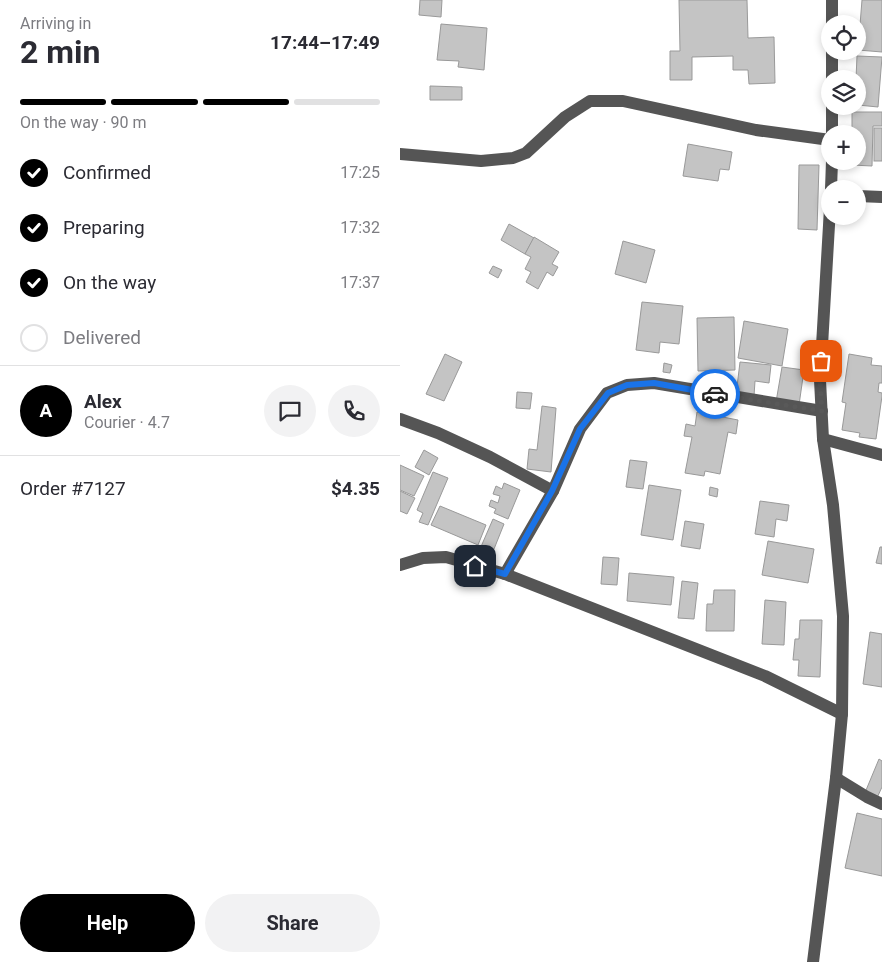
<!DOCTYPE html>
<html lang="en">
<head>
<meta charset="utf-8">
<style>
	:root { --surface:#fff; --page:#f2f2f3; --text:#2b2b33; --muted:#7c7c81; --line:#e1e1e2; --accent:#000 }
	body { margin:0; font-family:Roboto,sans-serif; background:var(--page); color:var(--text); height:100vh; display:flex; flex-direction:column; font-size:19px; white-space:nowrap }
	* { box-sizing:border-box; margin:0 }
	p { font-size:16px; color:var(--muted) }
	.icon { flex:none; width:28px; height:28px; fill:none; stroke:currentColor; stroke-width:2; stroke-linecap:round; stroke-linejoin:round }
	.map { position:relative; flex:1; overflow:hidden }
	.panel { display:flex; flex-direction:column; background:var(--surface); width:400px }
	.panel>* { flex:none }
	.controls { position:absolute; left:421px; top:15px; display:grid; gap:10px }
	.controls a { display:grid; place-items:center; width:45px; height:45px; border-radius:50%; background:var(--surface); box-shadow:0 2px 8px #0003; font-size:25px }
	.pin { position:absolute; display:grid; place-items:center; width:42px; height:42px; color:#fff; margin:-21px; border-radius:10px; box-shadow:0 2px 8px #0006 }
	.courier { position:absolute; display:grid; place-items:center; width:50px; height:50px; margin:-25px; border:4px solid #1a73e8; border-radius:50%; background:#fff; color:#222; box-shadow:0 1px 6px #0007 }
	.headline em { font-style:normal; font-weight:700 }
	.headline div { display:flex; flex-direction:column-reverse }
	.headline { display:flex; align-items:center; justify-content:space-between; height:85px; padding:0 20px }
	h1 { font-size:32px; font-weight:700; line-height:38px }
	.bar { display:grid; grid-template-columns:repeat(4,1fr); gap:8px 5px; align-content:center; height:60px; padding:0 20px }
	.bar i { height:6px; border-radius:4px; background:var(--line) }
	.bar .on { background:var(--accent) }
	.bar p { grid-column:span 4 }
	.line { display:flex; align-items:center; gap:12px; padding:0 20px; border-top:1px solid var(--line) }
	.line div { flex:1 }
	.round { display:grid; place-items:center; flex:none; width:52px; height:52px; border-radius:26px; background:var(--page) }
	ol { padding:0 20px; list-style:none }
	li { display:flex; align-items:center; gap:15px; height:55px }
	li p { margin-inline-start:auto }
	li .icon { padding:5px; border-radius:50%; background:var(--accent); color:#fff; stroke-width:4 }
	li:last-child { color:var(--muted) }
	li i { width:28px; height:28px; border:2px solid var(--line); border-radius:50% }
	.cta { display:flex; gap:10px; margin-top:auto; padding:10px 20px }
	.cta a { flex:1; height:58px; border-radius:30px; background:var(--accent); color:#fff; font-size:20px; font-weight:700; line-height:58px; text-align:center }
	.cta a+a { background:var(--page); color:var(--text) }
	main { display:flex; flex:1; min-height:0 }
	.map>svg:first-child { display:block }
</style>
</head>
<body>
<main>
<section class="panel">
<div class="headline"><div><h1>2 min</h1><p>Arriving in</p></div><em>17:44–17:49</em></div>
<div class="bar"><i class="on"></i><i class="on"></i><i class="on"></i><i></i><p>On the way · 90 m</p></div>
<ol>
<li><svg class="icon" aria-label="check" viewBox="0 0 24 24"><path d="M5 12l5 5 9-10"/></svg>Confirmed<p>17:25</p></li>
<li><svg class="icon" aria-label="check" viewBox="0 0 24 24"><path d="M5 12l5 5 9-10"/></svg>Preparing<p>17:32</p></li>
<li><svg class="icon" aria-label="check" viewBox="0 0 24 24"><path d="M5 12l5 5 9-10"/></svg>On the way<p>17:37</p></li>
<li><i></i>Delivered</li>
</ol>
<div class="line" style="height:90px"><b class="round" style="background:var(--accent);color:#fff">A</b><div><b>Alex</b><p>Courier · 4.7</p></div><a class="round"><svg class="icon" aria-label="chat" viewBox="0 0 24 24"><path d="M4 5h16v11H9l-5 4z"/></svg></a><a class="round"><svg class="icon" aria-label="phone" viewBox="0 0 24 24"><path d="M5 4h4l2 5-3 2q2 4 5 5l2-3 5 2v4C11 20 4 13 5 4z"/></svg></a></div>
<div class="line" style="height:65px"><div>Order #7127</div><b>$4.35</b></div>
<div class="cta"><a>Help</a><a>Share</a></div>
</section>
<div class="map">
<svg width="482" height="962" viewBox="0 0 482 962">
	<rect width="100%" height="100%" fill="#fff"/>
	<g fill="#c4c4c4" stroke="#999">
		<path d="M20,0H42L41,17L19,15Z"/>
		<path d="M279,0H347L348,38L374,37L375,83L349,84L348,70H333V56L292,57V80H270V51H280Z"/>
		<path d="M462,0H482V52L458,50Z"/>
		<path d="M41,24L87,28L84,70L58,67L59,61L37,60Z"/>
		<path d="M457,56L482,57L478,107L458,105V79H456Z"/>
		<path d="M30,86L62,87V100H30Z"/>
		<path d="M452,112H482V126H473L472,166L452,165V161H458V134H452Z"/>
		<rect x="474" y="128" width="8" height="33"/>
		<path d="M288,144L332,152L329,170L320,169L318,181L283,176Z"/>
		<path d="M399,165H419L417,230L398,229Z"/>
		<path d="M109,224L134,238L125,254L101,240Z"/>
		<path d="M134,237L159,252L152,264L158,267L153,276L147,272L138,289L126,282L131,272L125,269L131,257L125,254Z"/>
		<path d="M223,241L255,250L246,283L215,274Z"/>
		<path d="M93,266L102,270L98,278L89,273Z"/>
		<path d="M242,302L283,306L279,344L260,342L259,353L236,350Z"/>
		<path d="M334,317L335,370L298,371L297,318Z"/>
		<path d="M344,321L388,329L382,366L338,358Z"/>
		<path d="M45,354L62,362L44,401L26,394Z"/>
		<path d="M449,354L472,358L471,365L482,366V383H479L478,392L482,393V396L476,439L459,437L460,433L442,430L446,403L442,402Z"/>
		<path d="M340,362L371,365L369,383L355,381L354,396L336,395Z"/>
		<path d="M264,363L272,365L270,373L263,372Z"/>
		<path d="M382,367L404,370L399,405L376,402Z"/>
		<path d="M117,392L132,393L130,409L116,408Z"/>
		<path d="M142,406L156,408L151,472L127,469L129,449L137,450Z"/>
		<path d="M297,412L338,420L336,434L328,432L320,474L305,471L304,476L285,473L292,437L284,436L286,424L295,426Z"/>
		<path d="M24,450L38,458L29,475L15,467Z"/>
		<path d="M230,460L247,462L243,489L226,487Z"/>
		<path d="M0,465L24,476L14,496L0,490Z"/>
		<path d="M33,472L48,478L28,525L19,522L23,513L17,510Z"/>
		<path d="M104,483L120,490L108,519L94,513L96,509L89,506L91,500L98,503L100,496L93,494L96,486L102,489Z"/>
		<path d="M249,485L281,490L273,540L241,535Z"/>
		<path d="M310,487L318,489L317,497L309,495Z"/>
		<path d="M0,491L15,498L7,514L0,511Z"/>
		<path d="M360,501L389,505L387,521L376,519L374,537L355,534Z"/>
		<path d="M40,506L86,525L78,545L31,525Z"/>
		<path d="M93,519L104,524L92,554L80,549Z"/>
		<path d="M285,521L304,524L300,549L281,546Z"/>
		<path d="M368,541L414,549L408,583L362,575Z"/>
		<path d="M480,547H482V564L476,563Z"/>
		<path d="M203,557L219,558L217,585L201,584Z"/>
		<path d="M229,573L274,577L271,605L227,601Z"/>
		<path d="M282,581L298,583L294,619L278,618Z"/>
		<path d="M314,590H335L334,631H306L307,604H313Z"/>
		<path d="M365,600L386,602L384,645L362,644Z"/>
		<path d="M400,620H422L420,677L398,676L399,660H393L395,639H399Z"/>
		<path d="M470,632L482,634V687L463,684Z"/>
		<path d="M479,759L482,761V787L476,800L464,795Z"/>
		<path d="M457,813L482,819V876L445,868Z"/>
	</g>
	<g fill="none" stroke-linecap="round" stroke-linejoin="round">
		<g stroke="#555" stroke-width="12">
			<path d="M432,0V24"/>
			<path d="M432,51V79"/>
			<path d="M432,106V134"/>
			<path d="M0,154L81,161L113,158L126,153L165,117L190,101H223L356,130L430,140"/>
			<path d="M431,189L432,161"/>
			<path d="M458,196L482,197"/>
			<path d="M0,419L38,433L90,457L153,491"/>
			<path d="M423,439L482,455"/>
			<path d="M0,565L23,558L46,557L105,574L365,676L442,714"/>
			<path d="M105,574L153,491L180,429L207,393L227,385L254,383L422,411"/>
			<path d="M436,778L467,797L482,804"/>
			<path d="M413,962L436,778L442,714L443,616L433,505L423,439L420,380L430,208"/>
		</g>
	</g>
	<g fill="none" stroke-linecap="round" stroke-linejoin="round">
		<path stroke="#595959" stroke-width="5" stroke-dasharray="0 9" d="M315,394L422,411L420,380L421,361"/>
		<path stroke="#1a73e8" stroke-width="6" d="M75,566L105,574L152,491L180,429L208,393L227,385L254,383L315,394"/>
	</g>
</svg>
<div class="controls">
<a><svg class="icon" aria-label="locate" viewBox="0 0 24 24"><circle cx="12" cy="12" r="6"/><path d="M12 2v4M12 18v4M2 12h4M18 12h4"/></svg></a>
<a><svg class="icon" aria-label="layers" viewBox="0 0 24 24"><path d="M12 4l9 5-9 5-9-5zM3 14l9 5 9-5"/></svg></a>
<a>+</a>
<a>−</a>
</div>
<div class="pin" style="left:421px;top:361px;background:#ea580c"><svg class="icon" aria-label="bag" viewBox="0 0 24 24"><path d="M5 8h14l-1 12H6zM9 8a3 3 0 0 1 6 0"/></svg></div>
<div class="pin" style="left:75px;top:566px;background:#1f2937"><svg class="icon" aria-label="home" viewBox="0 0 24 24"><path d="M3 11l9-7 9 7M6 9v11h12V9"/></svg></div>
<div class="courier" style="left:315px;top:394px"><svg class="icon" aria-label="car" viewBox="0 0 24 24"><path d="M5 17H2v-5l4-1 3-4h7l3 4 3 1v5h-3M9 17h6M6 11h13"/><circle cx="7" cy="17" r="2"/><circle cx="17" cy="17" r="2"/></svg></div>
</div>
</main>
</body>
</html>
